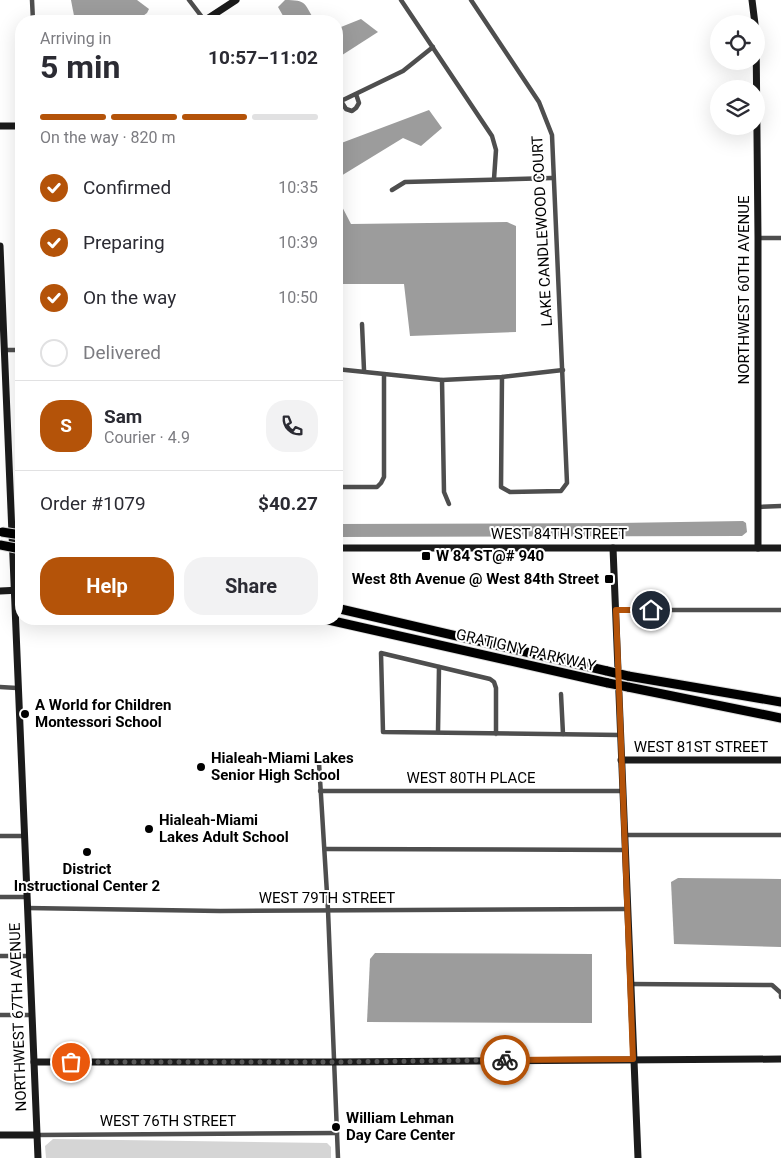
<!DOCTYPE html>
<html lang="en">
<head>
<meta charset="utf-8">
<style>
	:root { --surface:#fff; --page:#f2f2f3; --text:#2b2b33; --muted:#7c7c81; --line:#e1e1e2; --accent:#b45309 }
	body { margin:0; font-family:Roboto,sans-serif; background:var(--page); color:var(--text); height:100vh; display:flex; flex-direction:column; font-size:19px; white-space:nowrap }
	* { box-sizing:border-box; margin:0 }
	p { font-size:16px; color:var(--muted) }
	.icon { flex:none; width:28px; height:28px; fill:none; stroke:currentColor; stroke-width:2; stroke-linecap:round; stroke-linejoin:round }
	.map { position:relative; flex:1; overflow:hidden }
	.sheet { position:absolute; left:15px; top:15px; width:328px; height:610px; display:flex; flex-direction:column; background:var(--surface); border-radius:20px; box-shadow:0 5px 20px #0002 }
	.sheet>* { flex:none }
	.controls { position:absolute; left:710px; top:15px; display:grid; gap:10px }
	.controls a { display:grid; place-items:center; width:55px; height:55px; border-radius:50%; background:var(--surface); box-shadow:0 5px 20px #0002; font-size:25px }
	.pin { position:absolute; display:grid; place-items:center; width:42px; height:42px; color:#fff; margin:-21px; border:2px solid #fff; border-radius:50%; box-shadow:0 1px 5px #0007 }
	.courier { position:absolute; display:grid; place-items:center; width:50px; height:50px; margin:-25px; border:4px solid #b45309; border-radius:50%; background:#fff; color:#222; box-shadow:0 1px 6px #0007 }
	.overview em { font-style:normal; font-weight:700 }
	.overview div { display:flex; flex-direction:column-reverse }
	.overview { display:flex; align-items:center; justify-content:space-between; height:85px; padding:0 25px }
	h1 { font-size:32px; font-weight:700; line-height:38px }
	.bar { display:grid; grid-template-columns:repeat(4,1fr); gap:8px 5px; align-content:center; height:60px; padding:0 25px }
	.bar i { height:6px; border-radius:4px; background:var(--line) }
	.bar .current { background:var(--accent) }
	.bar p { grid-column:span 4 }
	.line { display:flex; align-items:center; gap:12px; padding:0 25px; border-top:1px solid var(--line) }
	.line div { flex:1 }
	.round { display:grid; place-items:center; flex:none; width:52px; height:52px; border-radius:20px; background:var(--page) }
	ol { padding:0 25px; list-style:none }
	li { display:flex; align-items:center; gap:15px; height:55px }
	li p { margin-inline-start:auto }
	li .icon { padding:5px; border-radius:50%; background:var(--accent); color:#fff; stroke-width:4 }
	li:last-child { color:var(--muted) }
	li i { width:28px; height:28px; border:2px solid var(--line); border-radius:50% }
	.primary-button { display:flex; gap:10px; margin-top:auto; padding:10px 25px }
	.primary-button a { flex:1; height:58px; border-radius:20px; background:var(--accent); color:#fff; font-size:20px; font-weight:700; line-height:58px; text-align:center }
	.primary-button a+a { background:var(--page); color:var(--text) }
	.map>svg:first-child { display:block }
</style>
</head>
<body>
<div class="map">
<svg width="781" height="1158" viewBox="0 0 781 1158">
	<rect width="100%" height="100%" fill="#fff"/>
	<path fill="#d5d5d5" d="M53,1139L327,1143L331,1147V1158H46L45,1146Z"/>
	<g fill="#9c9c9c">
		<path d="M71,0H137L149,9L147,13L136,21H75Z"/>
		<path d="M285,0C307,0 304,3 315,21H286L278,7Z"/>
		<path d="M361,19L378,32L336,59V29Z"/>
		<path d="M429,110L442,128L421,146L403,138L336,179V145Z"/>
		<path d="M336,195L351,224L507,222L516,226V332L410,336L404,284H336Z"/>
		<path d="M743,521L746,523L747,532L742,536L336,537V524L618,523Z"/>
		<path d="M678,878L781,879V947L674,944L671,882Z"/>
		<path d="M375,953L592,954V1023L367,1022L370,959Z"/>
	</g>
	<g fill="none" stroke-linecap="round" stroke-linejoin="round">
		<g stroke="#dbdbdb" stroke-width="11">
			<g id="highway">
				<path d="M336,608L607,671"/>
				<path d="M324,619L608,683"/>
				<path d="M628,676L781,702"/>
				<path d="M628,687L781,718"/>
			</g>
		</g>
		<g stroke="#4e4e4e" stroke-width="4.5">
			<path d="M32,0L33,21"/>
			<path d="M189,0L205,21"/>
			<path d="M401,0L492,136L496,150L494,179"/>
			<path d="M471,0L539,102L552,135L567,483L561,491L510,492L501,487L502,377"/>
			<path d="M356,94L359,103L356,108L352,111L346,109L341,101L403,71L433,47"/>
			<path d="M392,190L405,182L552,178"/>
			<path d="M758,238H781"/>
			<path d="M362,324L364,370"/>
			<path d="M4,350H21"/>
			<path d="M336,369L442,380L502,377L563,370"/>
			<path d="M442,380L444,492L449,504"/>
			<path d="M336,487H377L381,483L384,477V375"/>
			<path d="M758,507L781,506"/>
			<path d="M615,610H781"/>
			<path d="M0,687L17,688"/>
			<path d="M561,694L563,734"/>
			<path d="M438,732L439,667"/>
			<path d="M496,734V688L494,682L490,679L381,653L383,732L620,735"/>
			<path d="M319,763L328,910L338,1158"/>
			<path d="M320,791H622"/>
			<path d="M624,835H781"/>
			<path d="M0,836H24"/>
			<path d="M325,849L625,850"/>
			<path d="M0,897H27"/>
			<path d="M27,908L220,911L627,909"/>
			<path d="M0,956H29"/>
			<path d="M630,984L772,985L781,993V997"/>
			<path d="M0,1015H32"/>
			<path d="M37,1135L337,1133"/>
		</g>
		<g stroke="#1b1b1b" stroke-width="7">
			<path d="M752,0L755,24"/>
			<path d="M204,21L236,0"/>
			<path d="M756,32L758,238V548"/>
			<path d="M0,126H21"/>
			<path d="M0,246L38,1158"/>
			<path d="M336,548H781"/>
			<path d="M613,548L638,1158"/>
			<path d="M0,591L21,590"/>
			<path d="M621,760H781"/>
			<path d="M34,1062H334L781,1059"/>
			<path d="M0,1135H37"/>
		</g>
		<use href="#highway" stroke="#000" stroke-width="9"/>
		<g stroke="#dbdbdb" stroke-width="11" stroke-linecap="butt">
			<g id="highway-bridge">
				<path d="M2,532L21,535"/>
				<path d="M0,545L21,549"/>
				<path d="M607,671L628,676"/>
				<path d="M608,683L628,687"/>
			</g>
		</g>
		<use href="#highway-bridge" stroke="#000" stroke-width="9"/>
	</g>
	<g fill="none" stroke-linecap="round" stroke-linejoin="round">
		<path stroke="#595959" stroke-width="5" stroke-dasharray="0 9" d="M71,1062H334L505,1060"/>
		<path stroke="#b45309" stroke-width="6" d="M505,1060L633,1059L616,610H651"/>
	</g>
	<g fill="#000" stroke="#fff" stroke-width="2">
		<rect x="421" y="551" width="10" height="10" rx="2.5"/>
		<rect x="604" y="574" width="10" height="10" rx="2.5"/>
		<circle cx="25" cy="714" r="5"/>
		<circle cx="201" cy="767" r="5"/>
		<circle cx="149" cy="829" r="5"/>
		<circle cx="87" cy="852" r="5"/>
		<circle cx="336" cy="1127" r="5"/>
	</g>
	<g text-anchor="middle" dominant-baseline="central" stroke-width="4" stroke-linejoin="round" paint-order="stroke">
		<g font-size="15" fill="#000" stroke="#fff">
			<text transform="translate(542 231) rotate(-93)">LAKE CANDLEWOOD COURT</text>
			<text transform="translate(744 290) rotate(-90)">NORTHWEST 60TH AVENUE</text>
			<text x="559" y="534">WEST 84TH STREET</text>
			<text transform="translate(526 650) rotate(13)">GRATIGNY PARKWAY</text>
			<text x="701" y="747">WEST 81ST STREET</text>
			<text x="471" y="778">WEST 80TH PLACE</text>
			<text x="327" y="898">WEST 79TH STREET</text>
			<text transform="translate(18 1017) rotate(-92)">NORTHWEST 67TH AVENUE</text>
			<text x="168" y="1121">WEST 76TH STREET</text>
		</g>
		<g font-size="15" font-weight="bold" fill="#000" stroke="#fff" text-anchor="start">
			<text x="436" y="556">W 84 ST@# 940</text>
			<text x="599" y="579" text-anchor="end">West 8th Avenue @ West 84th Street</text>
			<text x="35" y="705">A World for Children<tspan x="35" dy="17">Montessori School</tspan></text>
			<text x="211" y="758">Hialeah-Miami Lakes<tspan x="211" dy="17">Senior High School</tspan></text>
			<text x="159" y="820">Hialeah-Miami<tspan x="159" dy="17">Lakes Adult School</tspan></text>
			<text x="87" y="869" text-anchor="middle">District<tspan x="87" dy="17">Instructional Center 2</tspan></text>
			<text x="346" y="1118">William Lehman<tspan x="346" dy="17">Day Care Center</tspan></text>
		</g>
	</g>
</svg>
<div class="controls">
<a><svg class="icon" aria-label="locate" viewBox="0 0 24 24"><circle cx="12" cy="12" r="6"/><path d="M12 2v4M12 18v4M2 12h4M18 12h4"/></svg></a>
<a><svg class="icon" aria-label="layers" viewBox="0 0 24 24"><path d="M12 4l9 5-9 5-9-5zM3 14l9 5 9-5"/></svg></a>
</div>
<div class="pin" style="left:71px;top:1062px;background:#ea580c"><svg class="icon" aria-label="bag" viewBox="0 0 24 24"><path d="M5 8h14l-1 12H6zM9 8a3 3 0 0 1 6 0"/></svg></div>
<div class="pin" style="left:651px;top:610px;background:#1f2937"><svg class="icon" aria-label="home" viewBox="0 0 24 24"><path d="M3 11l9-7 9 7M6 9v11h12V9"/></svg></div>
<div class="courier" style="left:505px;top:1060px"><svg class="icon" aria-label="bike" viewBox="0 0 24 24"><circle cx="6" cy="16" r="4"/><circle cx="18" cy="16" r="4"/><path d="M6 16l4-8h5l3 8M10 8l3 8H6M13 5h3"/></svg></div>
<section class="sheet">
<div class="overview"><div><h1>5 min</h1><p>Arriving in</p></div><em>10:57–11:02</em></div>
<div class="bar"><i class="current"></i><i class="current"></i><i class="current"></i><i></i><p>On the way · 820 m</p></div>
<ol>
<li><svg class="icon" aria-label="check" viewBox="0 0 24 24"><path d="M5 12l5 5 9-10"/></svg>Confirmed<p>10:35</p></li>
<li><svg class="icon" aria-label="check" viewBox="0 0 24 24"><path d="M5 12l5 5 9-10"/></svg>Preparing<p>10:39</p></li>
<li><svg class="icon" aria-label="check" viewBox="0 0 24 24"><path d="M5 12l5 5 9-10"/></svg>On the way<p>10:50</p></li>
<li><i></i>Delivered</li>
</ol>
<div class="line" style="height:90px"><b class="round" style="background:var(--accent);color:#fff">S</b><div><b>Sam</b><p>Courier · 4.9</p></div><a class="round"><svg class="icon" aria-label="phone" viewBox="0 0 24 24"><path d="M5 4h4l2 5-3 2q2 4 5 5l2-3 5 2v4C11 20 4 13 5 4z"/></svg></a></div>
<div class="line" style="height:65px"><div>Order #1079</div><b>$40.27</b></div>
<div class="primary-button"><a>Help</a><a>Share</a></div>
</section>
</div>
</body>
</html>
